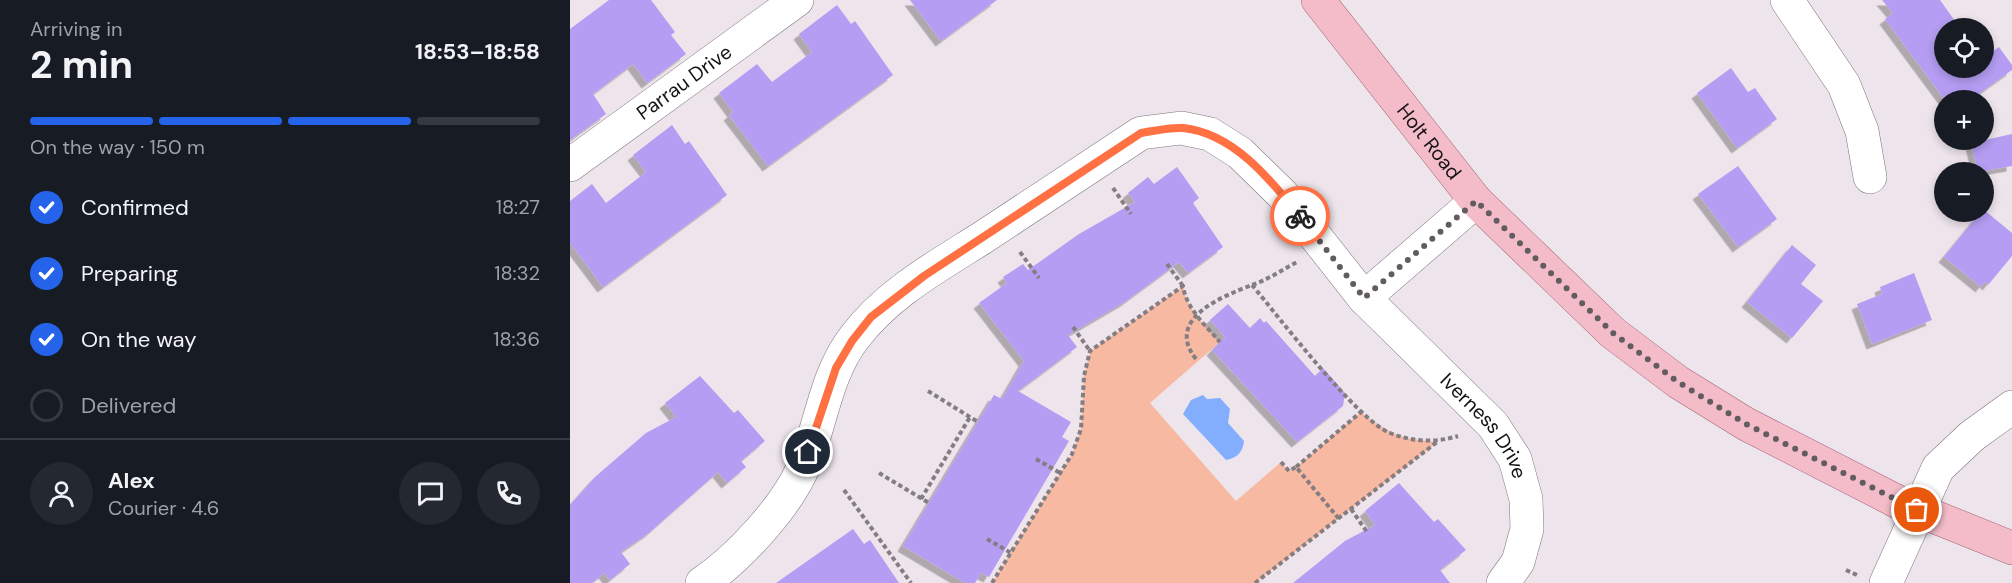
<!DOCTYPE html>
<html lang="en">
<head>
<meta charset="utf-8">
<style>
	:root { --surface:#171b24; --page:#242831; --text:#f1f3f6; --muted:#9ea1a6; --line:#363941; --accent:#2563eb }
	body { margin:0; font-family:"DM Sans",sans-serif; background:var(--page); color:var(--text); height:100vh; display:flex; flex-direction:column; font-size:22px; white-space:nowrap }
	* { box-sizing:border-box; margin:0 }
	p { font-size:20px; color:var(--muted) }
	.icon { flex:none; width:33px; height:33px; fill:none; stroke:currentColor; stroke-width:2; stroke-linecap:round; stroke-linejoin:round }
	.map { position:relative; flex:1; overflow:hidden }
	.panel { display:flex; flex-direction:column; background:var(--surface); width:570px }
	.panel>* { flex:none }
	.controls { position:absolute; left:1364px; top:18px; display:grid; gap:12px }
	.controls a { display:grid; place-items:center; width:60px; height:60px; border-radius:50%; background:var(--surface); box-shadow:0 3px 9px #0003; font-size:30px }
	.pin { position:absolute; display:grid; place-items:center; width:51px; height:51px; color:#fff; margin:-26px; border:3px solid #fff; border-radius:50%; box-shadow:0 2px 6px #0007 }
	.courier { position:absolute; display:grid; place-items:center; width:60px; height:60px; margin:-30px; border:4px solid #ff7043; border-radius:50%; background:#fff; color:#222; box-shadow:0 2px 8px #0007 }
	.summary em { font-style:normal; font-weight:700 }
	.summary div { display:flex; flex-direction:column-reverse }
	.summary { display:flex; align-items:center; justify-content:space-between; height:102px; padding:0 30px }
	h1 { font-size:39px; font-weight:700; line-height:45px }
	.bar { display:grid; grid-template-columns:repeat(4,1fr); gap:9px 6px; align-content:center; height:72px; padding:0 30px }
	.bar i { height:8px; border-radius:4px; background:var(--line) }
	.bar .current { background:var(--accent) }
	.bar p { grid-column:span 4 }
	.line { display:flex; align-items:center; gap:15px; padding:0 30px; border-top:2px solid var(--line) }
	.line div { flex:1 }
	.round { display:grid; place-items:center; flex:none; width:63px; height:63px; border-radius:32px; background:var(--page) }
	ol { padding:0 30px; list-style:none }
	li { display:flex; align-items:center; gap:18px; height:66px }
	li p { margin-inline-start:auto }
	li .icon { padding:6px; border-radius:50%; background:var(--accent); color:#fff; stroke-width:4 }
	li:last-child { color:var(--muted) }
	li i { width:33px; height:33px; border:3px solid var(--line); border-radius:50% }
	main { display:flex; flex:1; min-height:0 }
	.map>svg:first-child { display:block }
</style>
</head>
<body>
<main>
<section class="panel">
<div class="summary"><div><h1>2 min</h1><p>Arriving in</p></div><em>18:53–18:58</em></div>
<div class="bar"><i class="current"></i><i class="current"></i><i class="current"></i><i></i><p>On the way · 150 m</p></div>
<ol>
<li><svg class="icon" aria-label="check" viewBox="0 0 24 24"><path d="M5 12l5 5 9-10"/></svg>Confirmed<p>18:27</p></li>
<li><svg class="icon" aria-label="check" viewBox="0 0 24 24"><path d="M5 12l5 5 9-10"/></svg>Preparing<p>18:32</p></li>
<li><svg class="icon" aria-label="check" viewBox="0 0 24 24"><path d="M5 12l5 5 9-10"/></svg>On the way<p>18:36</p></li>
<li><i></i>Delivered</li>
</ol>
<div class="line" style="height:108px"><a class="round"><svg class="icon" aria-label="person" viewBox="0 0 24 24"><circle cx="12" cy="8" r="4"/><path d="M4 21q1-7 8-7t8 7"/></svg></a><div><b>Alex</b><p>Courier · 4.6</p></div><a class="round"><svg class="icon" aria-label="chat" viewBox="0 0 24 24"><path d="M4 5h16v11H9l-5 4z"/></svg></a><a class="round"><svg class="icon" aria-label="phone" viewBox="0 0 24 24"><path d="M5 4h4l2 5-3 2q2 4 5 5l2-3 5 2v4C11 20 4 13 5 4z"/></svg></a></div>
</section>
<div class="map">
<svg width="1442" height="583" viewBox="0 0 1442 583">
	<defs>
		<filter id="shadow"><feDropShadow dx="-5.5" dy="5.5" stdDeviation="0" flood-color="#0004"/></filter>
	</defs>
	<rect width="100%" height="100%" fill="#eee5ec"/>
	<path fill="#f8b9a2" d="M613,286C616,308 636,326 650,342L580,403L666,501L711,462L719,471L726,467L791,412C820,434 830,439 868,442L685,583H422L502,454L511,429L514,376L520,351Z"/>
	<path fill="#82aefd" d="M633,395L637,399L650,398L660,409L658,423L674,441C673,452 667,458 656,460L613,414L621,400Z"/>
	<g fill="#b49df2" filter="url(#shadow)">
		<path d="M39,0H81L105,32L101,35L116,54L77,83L63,64L23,94L36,114L0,140V29Z"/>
		<path d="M340,0H427L371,41Z"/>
		<path d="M1312,0H1370L1390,28H1374V68H1413V58L1429,47L1442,65V70L1400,100H1375L1315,19L1323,13Z"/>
		<path d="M267,5L281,24L285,21L323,75L198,166L159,115L163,112L149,93L187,64L202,82L242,52L229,34Z"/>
		<path d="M1161,68L1178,92L1185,88L1207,119L1167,148L1127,93Z"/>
		<path d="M102,125L115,144L119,141L157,195L33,287L0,243V201L22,184L36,203L76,172L63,155Z"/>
		<path d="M1442,134V166L1408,172L1401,143Z"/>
		<path d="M1168,166L1207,219L1168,247L1128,194Z"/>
		<path d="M607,167L629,198L623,203L653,247L618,273L609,262L556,301L498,335L507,347L448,391L501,422L492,437L499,441L419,577L411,573L405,583H395L333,546L424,395L432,399L454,361L409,303L437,283L433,277L453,264L458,270L509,234L565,202L558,193L578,177L584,184Z"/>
		<path d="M1413,209L1442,233V256L1418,285L1415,282L1411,287L1374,257Z"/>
		<path d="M1222,245L1246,265L1231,284L1253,301L1222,338L1177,302Z"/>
		<path d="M1344,273L1362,320L1302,344L1287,304L1312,294L1310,287Z"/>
		<path d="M658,304L680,328L690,318L694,323L696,321L745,376L753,368L775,393L773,406L727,442L642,350L655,337L640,320Z"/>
		<path d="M130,376L164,413L168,410L195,441L171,461L176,467L157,483L148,472L80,532L51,552L60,564L40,580L34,573L22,583H0V505L25,477L76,433L106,417L95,403Z"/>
		<path d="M829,483L864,522L868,519L896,550L870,570L880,583H723L775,541L805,525L795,511Z"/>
		<path d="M283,529L294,544L300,540L329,583H206Z"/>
	</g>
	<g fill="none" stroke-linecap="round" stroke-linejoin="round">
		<g stroke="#7d757c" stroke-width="34">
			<g id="minor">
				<path d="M1217,0L1274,85L1292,131L1300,177"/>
				<path id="s1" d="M0,165L227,0"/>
				<path d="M794,298L906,201"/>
				<path id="s2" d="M132,583C167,560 213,510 231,472C251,429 254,377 284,338C317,294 366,267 412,238C465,203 518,168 571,133L611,128L640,134L670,153L712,194L794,298L923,425L945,459L956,499L957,529L948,562L933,583"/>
				<path d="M1316,583L1368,468L1402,436L1442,407"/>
			</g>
		</g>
		<g stroke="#a06472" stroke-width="34">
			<g id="major">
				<path id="s3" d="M748,0L906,201L1043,333L1108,382L1176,424L1330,503L1442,548"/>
			</g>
		</g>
		<g stroke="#847e83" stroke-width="4" stroke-dasharray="4.5 3" stroke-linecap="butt">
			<path d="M543,188L561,214"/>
			<path d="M450,252L469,278"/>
			<path d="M597,264L613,286"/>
			<path d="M682,285C709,317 787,420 820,433C843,442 865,443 888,436"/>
			<path d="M503,327L520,351"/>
			<path d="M626,359C594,319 653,296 682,285C697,280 712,270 727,262"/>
			<path d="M358,391L408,422"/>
			<path d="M466,459L490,473"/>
			<path d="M711,462L719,471L726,467L769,519"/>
			<path d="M726,467L791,412"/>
			<path d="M309,473L359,503"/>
			<path d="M274,490L341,583"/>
			<path d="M351,499L400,417"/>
			<path d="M781,509L797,532"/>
			<path d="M417,539L441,553"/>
			<path d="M1276,570L1287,575"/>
			<path d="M422,583L502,454L511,429L514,376L520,351L613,286C616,308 636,326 650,342"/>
			<path d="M685,583L867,442"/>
		</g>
		<use href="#minor" stroke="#fff" stroke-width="33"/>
		<use href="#major" stroke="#f3bcc8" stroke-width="33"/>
	</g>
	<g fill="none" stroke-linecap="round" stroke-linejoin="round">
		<path stroke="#625c61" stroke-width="6" stroke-dasharray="0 10.8" d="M730,216L794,298L906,201L1043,333L1108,382L1176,424L1347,510"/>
		<path stroke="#ff7043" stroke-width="8" d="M238,452L266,368L282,341L301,317L354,276L571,133C584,131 600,127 613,128C663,133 700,179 730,216"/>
	</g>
	<g text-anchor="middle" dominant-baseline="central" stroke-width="6" stroke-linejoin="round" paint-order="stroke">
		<g font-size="20" fill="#161316" stroke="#fff">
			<text stroke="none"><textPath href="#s1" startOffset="141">Parrau Drive</textPath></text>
			<text stroke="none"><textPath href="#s3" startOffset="180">Holt Road</textPath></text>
			<text stroke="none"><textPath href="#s2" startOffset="1122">Iverness Drive</textPath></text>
		</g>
	</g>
</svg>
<div class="controls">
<a><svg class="icon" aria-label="locate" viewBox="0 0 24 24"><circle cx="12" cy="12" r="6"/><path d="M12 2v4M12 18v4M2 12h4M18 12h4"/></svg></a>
<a>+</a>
<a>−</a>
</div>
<div class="pin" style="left:1347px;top:510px;background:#ea580c"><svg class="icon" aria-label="bag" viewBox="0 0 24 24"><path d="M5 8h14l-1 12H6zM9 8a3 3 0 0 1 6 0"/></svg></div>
<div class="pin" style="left:238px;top:452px;background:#1f2937"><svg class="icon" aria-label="home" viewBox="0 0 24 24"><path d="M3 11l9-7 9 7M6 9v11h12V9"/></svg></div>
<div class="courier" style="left:730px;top:216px"><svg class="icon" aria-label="bike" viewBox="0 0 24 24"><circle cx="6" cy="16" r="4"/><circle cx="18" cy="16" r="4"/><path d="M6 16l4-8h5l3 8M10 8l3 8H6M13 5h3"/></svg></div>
</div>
</main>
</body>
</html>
